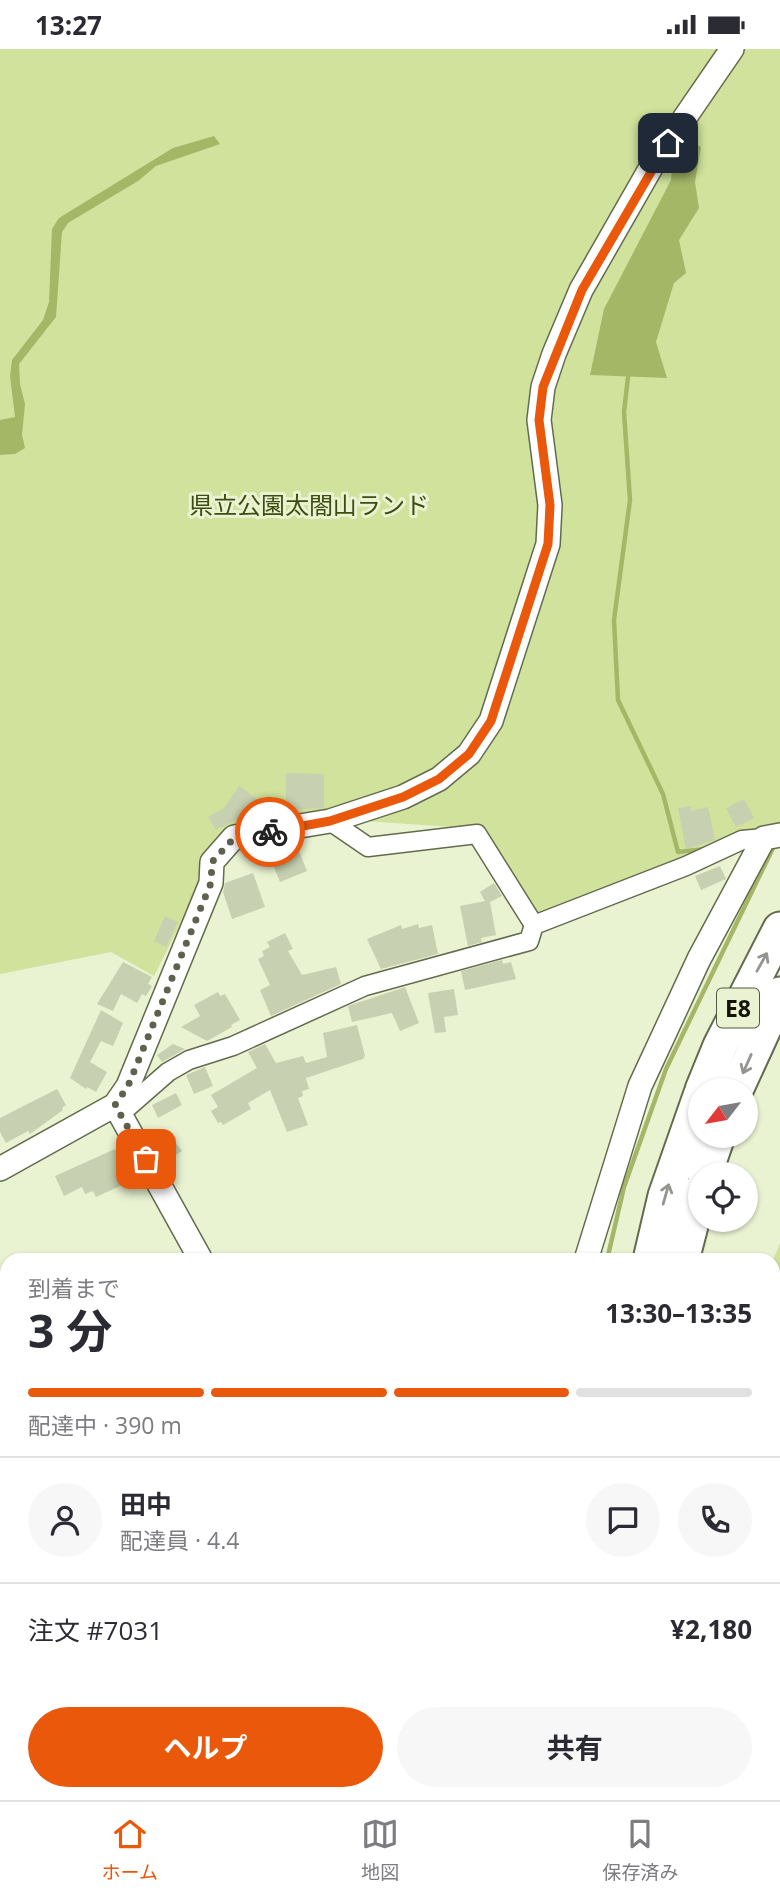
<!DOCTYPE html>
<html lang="ja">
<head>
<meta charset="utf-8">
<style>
	:root { --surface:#fff; --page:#f7f7f7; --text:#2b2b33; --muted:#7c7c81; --line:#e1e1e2; --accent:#ea580c }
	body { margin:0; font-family:"Open Sans","Noto Sans JP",sans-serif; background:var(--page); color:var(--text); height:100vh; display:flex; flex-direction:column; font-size:26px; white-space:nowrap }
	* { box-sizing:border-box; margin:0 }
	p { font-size:23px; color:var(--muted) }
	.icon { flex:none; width:38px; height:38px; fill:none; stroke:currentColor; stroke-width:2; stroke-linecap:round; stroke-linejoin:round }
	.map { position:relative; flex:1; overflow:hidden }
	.drawer { position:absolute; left:0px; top:1204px; width:780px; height:548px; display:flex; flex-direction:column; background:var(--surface); border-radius:21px 21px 0 0; box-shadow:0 2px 5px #0004 }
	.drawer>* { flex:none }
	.needle { width:46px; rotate:239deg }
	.buttons { position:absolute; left:688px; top:1029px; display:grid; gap:14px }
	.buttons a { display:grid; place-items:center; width:70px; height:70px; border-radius:50%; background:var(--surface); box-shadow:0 2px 5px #0004; font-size:35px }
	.pin { position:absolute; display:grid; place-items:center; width:60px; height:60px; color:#fff; margin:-30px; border-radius:14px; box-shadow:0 4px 10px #0006 }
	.courier { position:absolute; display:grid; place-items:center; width:70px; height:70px; margin:-35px; border:5px solid #ea580c; border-radius:50%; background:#fff; color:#222; box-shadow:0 2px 9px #0007 }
	.summary em { font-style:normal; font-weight:700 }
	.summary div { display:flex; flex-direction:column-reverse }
	.summary { display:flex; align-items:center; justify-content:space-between; height:119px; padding:0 28px }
	h1 { font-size:46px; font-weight:700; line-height:52px }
	.bar { display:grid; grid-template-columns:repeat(4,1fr); gap:10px 7px; align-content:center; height:84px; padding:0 28px }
	.bar i { height:9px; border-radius:5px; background:var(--line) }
	.bar .active { background:var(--accent) }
	.bar p { grid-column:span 4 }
	.line { display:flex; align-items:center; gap:18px; padding:0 28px; border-top:2px solid var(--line) }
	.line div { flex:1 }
	.round { display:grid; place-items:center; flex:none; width:74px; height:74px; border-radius:37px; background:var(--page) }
	.action { display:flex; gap:14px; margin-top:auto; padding:14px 28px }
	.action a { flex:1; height:80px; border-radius:42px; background:var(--accent); color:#fff; font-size:28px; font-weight:700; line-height:80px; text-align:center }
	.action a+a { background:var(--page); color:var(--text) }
	.status { display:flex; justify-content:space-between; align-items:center; height:49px; padding:0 35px; background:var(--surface); direction:ltr }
	.status svg { height:19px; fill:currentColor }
	.menu { display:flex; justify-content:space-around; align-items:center; height:98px; border-top:2px solid var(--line); background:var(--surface); font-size:19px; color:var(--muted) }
	.menu a { display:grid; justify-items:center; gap:4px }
	.menu .active { color:var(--accent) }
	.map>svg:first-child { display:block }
</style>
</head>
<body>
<div class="status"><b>13:27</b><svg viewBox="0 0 49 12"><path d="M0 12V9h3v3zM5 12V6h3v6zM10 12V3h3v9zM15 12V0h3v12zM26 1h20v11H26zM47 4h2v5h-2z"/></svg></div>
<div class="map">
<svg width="780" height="1751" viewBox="0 0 780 1751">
	<rect width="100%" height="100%" fill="#e9f3d2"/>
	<g fill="#d0e29c">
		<path d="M0,0H780V779L755,780L533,865L482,780L349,771L236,776L212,813L154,927L111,903L0,925Z"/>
		<path d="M780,1194V1751H761V1745H774L773,1211Z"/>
	</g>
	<g fill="#a4b767">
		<path d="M214,87L220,95L156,117L138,132L68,174L62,183L56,268L19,315L20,335L25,355L22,386L25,399L15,405L0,406V371L15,368L10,327L12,311L43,271L49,253L52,180L59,169L173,99Z"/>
		<path d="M689,91L701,98L695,133L699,159L679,191L686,224L674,234L656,293L667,329L590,326L604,260L671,131L673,111Z"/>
	</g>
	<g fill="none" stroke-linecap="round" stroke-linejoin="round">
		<g stroke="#a4b767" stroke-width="4.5">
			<path d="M628,328L624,363L630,451L614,571L618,651L663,745L678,803L706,800"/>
			<path d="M607,1211L624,1138L666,1020L775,795"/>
			<path d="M620,1745L622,1751"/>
		</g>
	</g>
	<g fill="#c7d0b0">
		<path d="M286,724L324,725V759L286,761Z"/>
		<path d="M239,737L260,752L251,763L216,781L208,768L224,759Z"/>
		<path d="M744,750L754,769L736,778L726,759Z"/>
		<path d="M691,757V762L708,758L715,791L686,800L678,759Z"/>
		<path d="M297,797L307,822L280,833L270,808Z"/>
		<path d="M720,817L726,830L701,841L695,827Z"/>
		<path d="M253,824L265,858L232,870L223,843L225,834Z"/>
		<path d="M494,834L502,847L490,853L496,886L481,889L482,893L468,897L460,857L485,852L480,843Z"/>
		<path d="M165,867L178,873L166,898L154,892Z"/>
		<path d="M418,875L419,879L432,876L438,905L381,920L367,890L401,876L402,880Z"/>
		<path d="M285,884L293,900L288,902L302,926L336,918L341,935L271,967L260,941L270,936L258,910L264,907L262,902L270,898L267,893Z"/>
		<path d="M502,911L503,915L511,913L516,930L465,941L461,922Z"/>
		<path d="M123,913L152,928L148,935L152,937L146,947L142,945L137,954L121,945L113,962L97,955Z"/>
		<path d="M405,938L419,974L400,982L392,964L352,973L348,957Z"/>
		<path d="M454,940L458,966L444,968L446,983L435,984L428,944Z"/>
		<path d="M218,943L220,947L225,945L240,971L231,976L232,978L207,992L181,978L200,967L194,956Z"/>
		<path d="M101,961L123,974L113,997L101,992L90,1013L107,1023L96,1043L87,1038L86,1040L70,1029Z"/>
		<path d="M357,976L365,1007L363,1010L306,1029L309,1040L302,1042L303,1047L298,1049L308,1076L287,1083L270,1041L248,1054L251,1060L223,1076L221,1073L218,1074L211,1062L218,1058L211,1046L257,1019L248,1003L265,995L276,1014L303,1007L306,1014L327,1008L323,984Z"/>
		<path d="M173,995L185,1000L162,1013L157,1006Z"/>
		<path d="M205,1018L213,1037L194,1045L186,1026Z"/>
		<path d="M57,1040L66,1056L62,1059L63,1061L30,1085L28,1082L6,1094L0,1083V1069Z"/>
		<path d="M176,1044L182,1056L158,1069L152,1056Z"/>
		<path d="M169,1085L182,1102L164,1113L153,1095Z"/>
		<path d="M115,1100L120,1112L126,1110L132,1121L125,1124L129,1133L96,1148L93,1142L85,1145L82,1138L64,1147L55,1127Z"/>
	</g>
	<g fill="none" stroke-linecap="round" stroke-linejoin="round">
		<g stroke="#636b4e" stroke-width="21">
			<g id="minor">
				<path d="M330,772L368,798L477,785L534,876"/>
				<path d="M120,1065L168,1023L189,1011L233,997L365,937L529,892L534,876L686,817L742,791L764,789"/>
				<path d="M0,1479L7,1499"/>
				<path d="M0,1523L7,1519"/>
				<path d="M0,1630L7,1626"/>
				<path d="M0,1714L7,1727"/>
				<path d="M16,1745L19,1751"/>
			</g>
		</g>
		<g stroke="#636b4e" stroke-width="26">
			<g id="tertiary">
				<path d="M115,1056L201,1211"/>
				<path d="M0,1120L115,1056L128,1037L211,834L212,813L234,788L330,772L403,748L439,730L469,705L491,672L548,495L550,456L539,371L543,338L554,305L581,241L653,115L732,0"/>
				<path d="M586,1211L640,1037L699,910L764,789L780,786"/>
				<path d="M270,1745L271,1751"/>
			</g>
		</g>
		<g stroke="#636b4e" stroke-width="37">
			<g id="motorway">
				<path d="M702,1041L720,997L780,880"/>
				<path d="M736,1041L780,945"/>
				<path d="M705,1125L718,1087"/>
				<path d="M650,1211L665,1147L700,1047"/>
				<path d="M682,1211L700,1142"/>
				<path d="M659,1745L661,1751"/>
				<path d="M689,1745L691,1751"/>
			</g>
		</g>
		<use href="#minor" stroke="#fff" stroke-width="18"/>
		<use href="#tertiary" stroke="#fff" stroke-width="23"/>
		<use href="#motorway" stroke="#fff" stroke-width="33"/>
	</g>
	<defs><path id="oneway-shaft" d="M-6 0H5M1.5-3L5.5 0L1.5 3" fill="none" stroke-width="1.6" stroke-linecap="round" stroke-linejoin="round" transform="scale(1.75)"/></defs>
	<g stroke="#949590">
		<use href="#oneway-shaft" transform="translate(762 913) rotate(-61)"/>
		<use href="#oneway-shaft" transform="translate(747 1015) rotate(114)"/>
		<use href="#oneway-shaft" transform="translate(666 1145) rotate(-74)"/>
	</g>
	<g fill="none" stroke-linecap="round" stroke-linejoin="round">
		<path stroke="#5d624f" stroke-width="7" stroke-dasharray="0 12.6" d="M146,1110L115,1056L128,1037L211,834L212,813L234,789L270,783"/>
		<path stroke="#ea580c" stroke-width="9" d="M270,783L330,772L403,748L439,730L469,705L491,672L548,495L550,456L539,371L543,338L582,241L668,94"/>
	</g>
	<g text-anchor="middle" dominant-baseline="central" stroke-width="6" stroke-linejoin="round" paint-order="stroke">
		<rect fill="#e9f3d2" stroke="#525745" stroke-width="2" x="717" y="939.5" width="42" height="39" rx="5"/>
		<g font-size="23" font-weight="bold" fill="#121409">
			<text x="738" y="959">E8</text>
		</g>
		<g font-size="24" fill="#3f4b0f" stroke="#e9f3d2">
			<text x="309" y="455">県立公園太閤山ランド</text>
		</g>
	</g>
</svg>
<div class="buttons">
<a><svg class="needle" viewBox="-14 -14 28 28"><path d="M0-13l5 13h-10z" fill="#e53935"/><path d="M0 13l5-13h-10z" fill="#7c7c81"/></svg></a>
<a><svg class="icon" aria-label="locate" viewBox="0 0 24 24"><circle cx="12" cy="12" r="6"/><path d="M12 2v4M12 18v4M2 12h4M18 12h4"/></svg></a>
</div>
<div class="pin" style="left:146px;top:1110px;background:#ea580c"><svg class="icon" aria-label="bag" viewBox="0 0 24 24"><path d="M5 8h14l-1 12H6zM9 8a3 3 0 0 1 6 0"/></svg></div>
<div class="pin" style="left:668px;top:94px;background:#1f2937"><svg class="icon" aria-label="home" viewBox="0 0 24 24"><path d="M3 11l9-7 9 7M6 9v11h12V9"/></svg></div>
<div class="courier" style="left:270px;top:783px"><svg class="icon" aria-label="bike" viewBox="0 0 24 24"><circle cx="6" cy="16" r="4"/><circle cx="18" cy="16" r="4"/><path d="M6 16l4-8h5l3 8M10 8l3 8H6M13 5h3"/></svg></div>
<section class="drawer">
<div class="summary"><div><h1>3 分</h1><p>到着まで</p></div><em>13:30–13:35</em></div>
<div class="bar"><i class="active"></i><i class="active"></i><i class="active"></i><i></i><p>配達中 · 390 m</p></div>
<div class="line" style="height:126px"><a class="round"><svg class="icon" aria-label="person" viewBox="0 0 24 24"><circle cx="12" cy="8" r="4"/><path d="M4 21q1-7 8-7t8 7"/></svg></a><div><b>田中</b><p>配達員 · 4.4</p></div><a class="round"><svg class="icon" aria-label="chat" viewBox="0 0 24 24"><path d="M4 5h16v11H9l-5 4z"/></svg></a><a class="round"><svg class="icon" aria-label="phone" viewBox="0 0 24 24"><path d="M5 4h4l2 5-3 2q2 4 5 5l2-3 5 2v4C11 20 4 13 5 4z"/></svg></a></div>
<div class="line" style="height:91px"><div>注文 #7031</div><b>¥2,180</b></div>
<div class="action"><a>ヘルプ</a><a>共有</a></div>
</section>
</div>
<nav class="menu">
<a class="active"><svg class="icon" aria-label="home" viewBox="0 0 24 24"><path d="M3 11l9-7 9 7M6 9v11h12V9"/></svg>ホーム</a>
<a><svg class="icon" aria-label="map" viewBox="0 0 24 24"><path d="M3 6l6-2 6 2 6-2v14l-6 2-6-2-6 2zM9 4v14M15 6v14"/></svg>地図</a>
<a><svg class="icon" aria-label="saved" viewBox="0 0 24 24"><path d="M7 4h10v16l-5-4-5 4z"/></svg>保存済み</a>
</nav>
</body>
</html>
